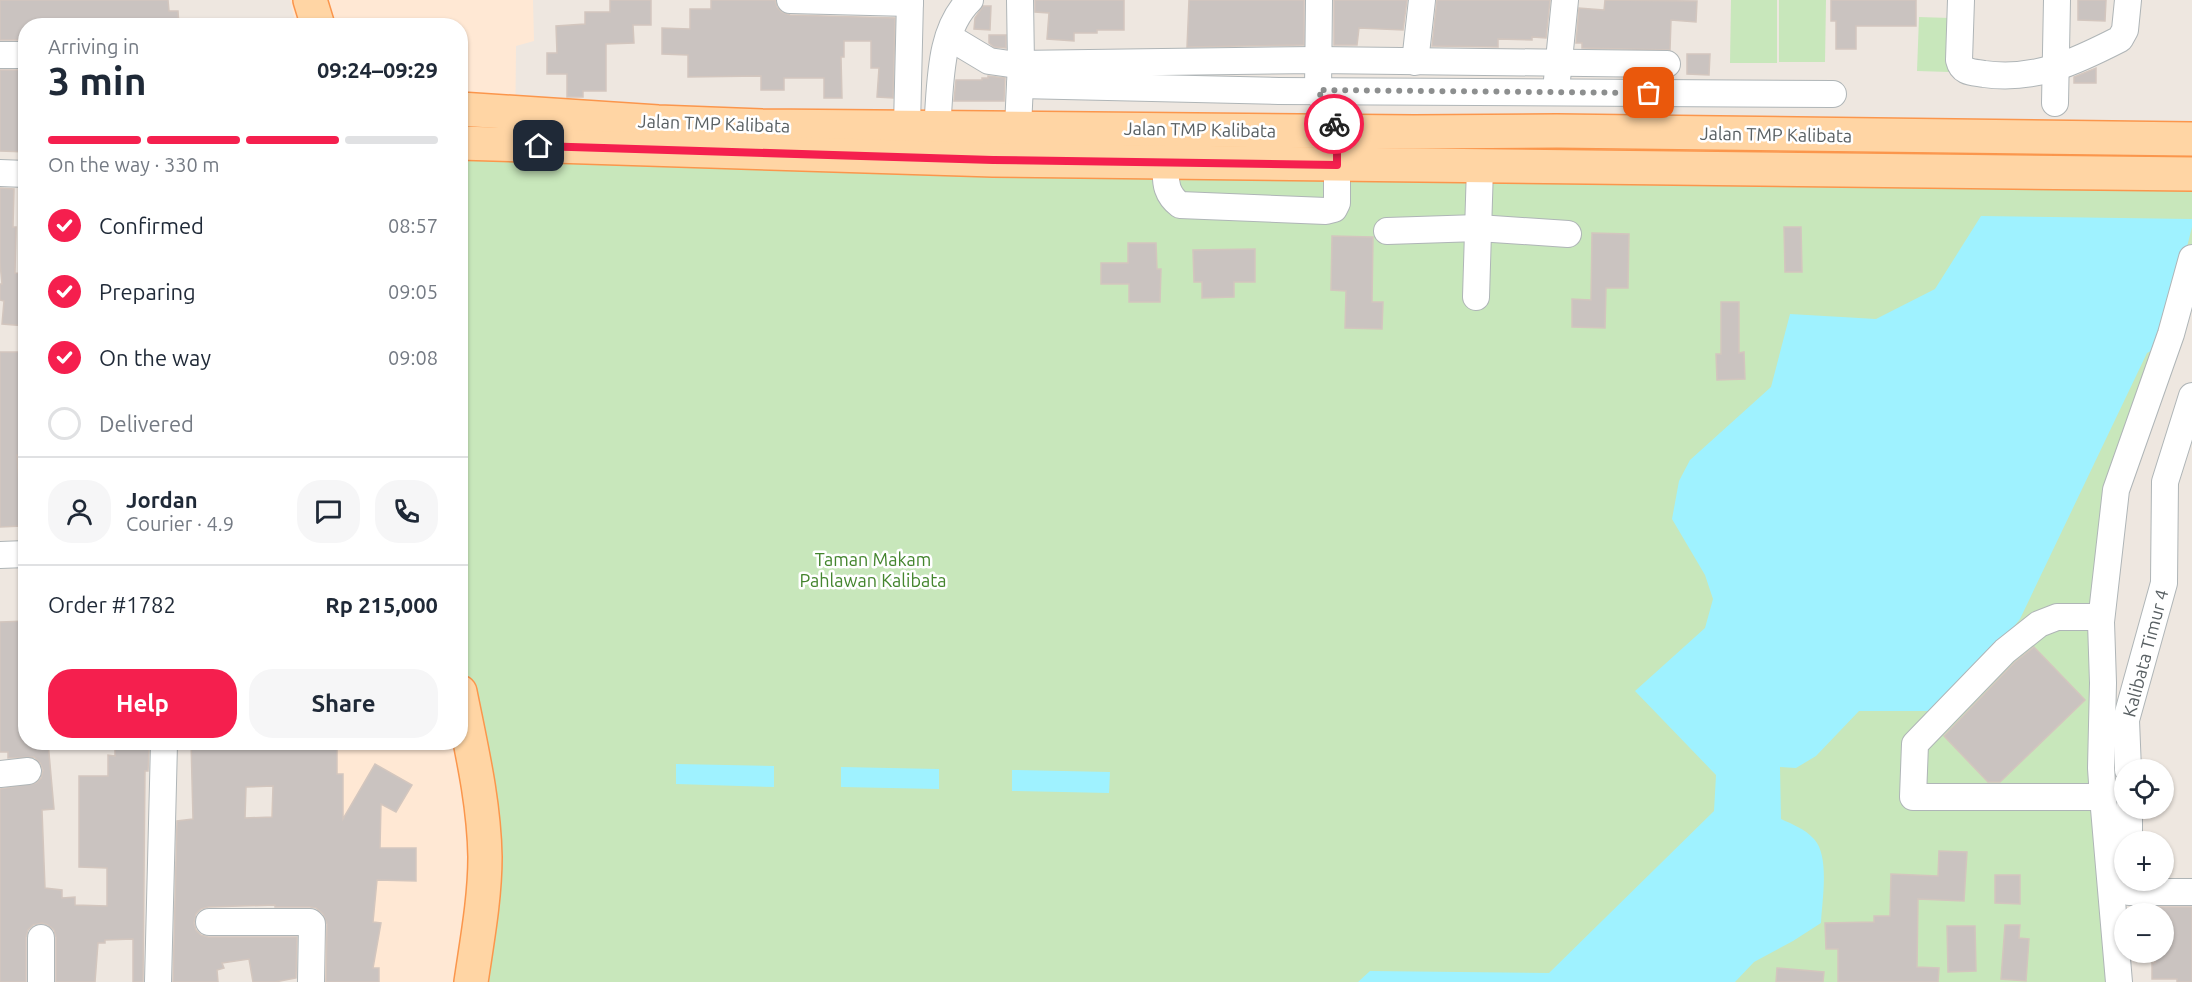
<!DOCTYPE html>
<html lang="en">
<head>
<meta charset="utf-8">
<style>
	:root { --surface:#fff; --page:#f6f6f7; --text:#1f2937; --muted:#747a83; --line:#e0e1e3; --accent:#f51f4e }
	body { margin:0; font-family:Ubuntu,sans-serif; background:var(--page); color:var(--text); height:100vh; display:flex; flex-direction:column; font-size:22px; white-space:nowrap }
	* { box-sizing:border-box; margin:0 }
	p { font-size:20px; color:var(--muted) }
	.icon { flex:none; width:33px; height:33px; fill:none; stroke:currentColor; stroke-width:2; stroke-linecap:round; stroke-linejoin:round }
	.map { position:relative; flex:1; overflow:hidden }
	.drawer { position:absolute; left:18px; top:18px; width:450px; height:732px; display:flex; flex-direction:column; background:var(--surface); border-radius:24px; box-shadow:0 2px 4px #0004 }
	.drawer>* { flex:none }
	.fabs { position:absolute; left:2114px; top:759px; display:grid; gap:12px }
	.fabs a { display:grid; place-items:center; width:60px; height:60px; border-radius:50%; background:var(--surface); box-shadow:0 2px 4px #0004; font-size:30px }
	.pin { position:absolute; display:grid; place-items:center; width:51px; height:51px; color:#fff; margin:-26px; border-radius:12px; box-shadow:0 3px 9px #0006 }
	.courier { position:absolute; display:grid; place-items:center; width:60px; height:60px; margin:-30px; border:4px solid #f51f4e; border-radius:50%; background:#fff; color:#222; box-shadow:0 2px 8px #0007 }
	.summary em { font-style:normal; font-weight:700 }
	.summary div { display:flex; flex-direction:column-reverse }
	.summary { display:flex; align-items:center; justify-content:space-between; height:102px; padding:0 30px }
	h1 { font-size:39px; font-weight:700; line-height:45px }
	.bar { display:grid; grid-template-columns:repeat(4,1fr); gap:9px 6px; align-content:center; height:72px; padding:0 30px }
	.bar i { height:8px; border-radius:4px; background:var(--line) }
	.bar .active { background:var(--accent) }
	.bar p { grid-column:span 4 }
	.line { display:flex; align-items:center; gap:15px; padding:0 30px; border-top:2px solid var(--line) }
	.line div { flex:1 }
	.round { display:grid; place-items:center; flex:none; width:63px; height:63px; border-radius:24px; background:var(--page) }
	ol { padding:0 30px; list-style:none }
	li { display:flex; align-items:center; gap:18px; height:66px }
	li p { margin-inline-start:auto }
	li .icon { padding:6px; border-radius:50%; background:var(--accent); color:#fff; stroke-width:4 }
	li:last-child { color:var(--muted) }
	li i { width:33px; height:33px; border:3px solid var(--line); border-radius:50% }
	.button { display:flex; gap:12px; margin-top:auto; padding:12px 30px }
	.button a { flex:1; height:69px; border-radius:24px; background:var(--accent); color:#fff; font-size:24px; font-weight:700; line-height:69px; text-align:center }
	.button a+a { background:var(--page); color:var(--text) }
	.map>svg:first-child { display:block }
</style>
</head>
<body>
<div class="map">
<svg width="2192" height="982" viewBox="0 0 2192 982">
	<rect width="100%" height="100%" fill="#eee7e0"/>
	<g fill="#ffe8d4">
		<path d="M290,0H533L534,41L516,46L515,145L461,143L460,26L296,25Z"/>
		<path d="M460,742L482,804L471,982H318L335,877L268,875L275,743Z"/>
	</g>
	<g fill="#c8e7bb">
		<path d="M1731,0H1777V63H1730Z"/>
		<path d="M1779,0H1826L1825,62H1779Z"/>
		<path d="M1919,17L1950,18L1949,72L1917,71Z"/>
		<path d="M460,143L2192,173V256L2117,490L2101,622L2118,982H471L484,867L460,693Z"/>
	</g>
	<g fill="#9ff2ff">
		<path d="M1981,216L2192,219V227L2162,345L2147,353L2020,619L1963,690L1932,711H1859L1816,756L1796,768L1780,767L1781,819C1792,824 1805,829 1814,839C1830,856 1822,900 1821,923L1793,941L1754,962L1735,982H1358L1370,971L1549,973L1714,811L1716,775L1635,691L1705,628L1713,599L1705,575L1672,519L1679,481L1690,460L1771,387L1790,314L1876,319L1935,289Z"/>
		<path d="M676,764L774,766V787L676,784Z"/>
		<path d="M841,767L939,769V789L841,787Z"/>
		<path d="M1012,770L1110,772L1109,793L1012,791Z"/>
	</g>
	<g fill="#cac3c0" stroke="#d3c6be" stroke-width="1.5" fill-rule="evenodd">
		<path d="M0,0H168L169,11H178L179,26H26V40H0Z"/>
		<path d="M610,0H651V25H633L634,43L606,44V91H583V97H567V74H547V53H557L556,26L585,24V12H610Z"/>
		<path d="M711,0H775L777,7L782,12L790,15L895,18L893,98L877,97L879,68H871V41H844V57H841L842,98H824V78H784V90H761V76L688,77V55L662,54V28L690,29V9H711Z"/>
		<path d="M1035,0H1124V30H1097V33H1074V41L1047,39L1049,13L1035,12Z"/>
		<path d="M1189,0H1304V45L1187,47Z"/>
		<path d="M1334,0H1407L1403,30L1359,28L1357,45H1334Z"/>
		<path d="M1437,0H1550L1546,38L1532,37V40L1498,39V47L1432,46Z"/>
		<path d="M1605,0L1697,1L1696,22L1671,20L1670,50L1582,48V43H1576L1579,8L1604,10Z"/>
		<path d="M1831,0H1916V26H1856V49H1836V21H1831Z"/>
		<path d="M2078,0H2106L2105,21L2078,20Z"/>
		<path d="M983,6H991L990,30L974,29L975,18Z"/>
		<path d="M989,35H1006V48L994,47L989,43Z"/>
		<path d="M1687,54H1710L1709,75L1687,74Z"/>
		<path d="M2096,68V83H2074V77Z"/>
		<path d="M0,70H26V152L0,151Z"/>
		<path d="M988,76L1005,78L1004,101H954L956,80H982V78H988Z"/>
		<path d="M0,188L14,189L13,227H16L15,273L26,274V326L2,324L4,301L0,300V284H2L0,263Z"/>
		<path d="M1784,227H1801L1802,272H1785Z"/>
		<path d="M1592,233L1629,234L1628,288H1606L1605,328L1572,327V299L1591,300Z"/>
		<path d="M1332,236L1373,237L1372,302H1383L1382,329L1345,328L1346,291L1331,290Z"/>
		<path d="M1128,243H1156L1157,269H1161L1160,302H1129V284H1101V263H1128Z"/>
		<path d="M1255,249V282H1234V297L1202,298V282H1194L1193,250Z"/>
		<path d="M1721,302H1739V353L1744,352L1745,379L1717,380L1716,354H1721Z"/>
		<path d="M0,352H26V456L17,455L22,526L0,527Z"/>
		<path d="M26,621V742H48L54,809L42,810L45,888L62,890V898L75,897V905L107,906V868L79,867V776H108V755L115,756V749H149L148,771H145L143,982H133V939L105,940V943H98L95,982H56V937L54,930L48,925L42,923L33,925L28,930L26,937V982H0V789L36,783L41,778L43,770L40,763L34,757L8,758V752H0V622Z"/>
		<path d="M2034,647L2085,700L2000,782H1988L1944,736L2015,662Z"/>
		<path d="M191,742H337V774H343V819L375,764L412,785L396,812L381,804L380,848H416V881L377,880L373,922L381,923L373,968H379V982H326L327,924L323,914L316,908L310,907H275V905L208,907L201,909L196,914L194,923L196,930L201,935L208,937H297L296,978L275,982H253L249,959L222,963L224,968L217,970L218,982H173L177,821L193,819ZM273,786L272,817L245,818L246,787Z"/>
		<path d="M1939,851L1967,852L1964,901L1918,899L1917,967L1939,968L1938,982H1838V949H1826L1825,923L1874,922V916H1890L1891,874L1938,876Z"/>
		<path d="M1995,875H2020V904L1995,903Z"/>
		<path d="M2156,907H2192V982H2177V979H2152V963H2155V952H2163V914H2156Z"/>
		<path d="M2005,925H2020L2019,938L2029,939L2026,981L2001,979Z"/>
		<path d="M1947,926H1975L1976,971L1948,972Z"/>
		<path d="M1777,968L1824,972L1823,982H1776Z"/>
	</g>
	<g fill="none" stroke-linecap="round" stroke-linejoin="round">
		<g stroke="#afb5b7" stroke-width="28">
			<g id="minor">
				<path d="M790,0L910,3"/>
				<path d="M1961,0L1959,60C1962,73 1972,72 1984,74C2036,81 2075,62 2120,39L2125,30L2128,0"/>
				<path d="M949,37L989,61L1010,64L1317,60L1667,64"/>
				<path d="M0,55H26"/>
				<path d="M1415,62L1422,0"/>
				<path d="M1557,80L1565,0"/>
				<path d="M1020,85L1279,91L1833,94"/>
				<path d="M2055,103L2057,0"/>
				<path d="M907,126L910,0"/>
				<path d="M937,127C941,85 938,31 970,0"/>
				<path d="M1018,127L1021,63L1020,0"/>
				<path d="M1166,168C1165,184 1167,195 1180,205L1326,211L1334,209L1337,203V130L1318,90L1319,0"/>
				<path d="M0,173L26,174"/>
				<path d="M1387,231L1478,228L1568,234"/>
				<path d="M1476,297L1480,167"/>
				<path d="M0,555L26,554"/>
				<path d="M2101,622L2116,490L2171,334L2192,258"/>
				<path d="M2128,770L2126,720L2164,583L2165,482L2192,396"/>
				<path d="M0,774L28,771"/>
				<path d="M2103,797H1913L1915,744L2005,651L2039,624L2057,617H2091L2101,622L2103,683L2101,768L2103,797L2119,982"/>
				<path d="M2129,808V842"/>
				<path d="M2129,892H2192"/>
				<path d="M209,922H310L312,924L311,982"/>
				<path d="M41,982V938"/>
				<path d="M158,982L164,744"/>
			</g>
		</g>
		<g stroke="#fb964c" stroke-width="36">
			<g id="major">
				<path d="M310,0L318,26"/>
				<path d="M460,109L658,122L762,126L1414,132L1557,131L2192,139"/>
				<path d="M460,143L993,160L2192,174"/>
				<path d="M460,692C471,747 484,801 485,857C485,898 477,941 471,982"/>
			</g>
		</g>
		<use href="#minor" stroke="#fff" stroke-width="26"/>
		<use href="#major" stroke="#ffd5a4" stroke-width="33"/>
	</g>
	<g fill="none" stroke-linecap="round" stroke-linejoin="round">
		<path stroke="#8d8f8f" stroke-width="6" stroke-dasharray="0 10.8" d="M1334,124L1318,90L1649,93"/>
		<path stroke="#f51f4e" stroke-width="8" d="M539,146L993,160L1337,165V130L1334,124"/>
	</g>
	<g text-anchor="middle" dominant-baseline="central" stroke-width="5" stroke-linejoin="round" paint-order="stroke">
		<g font-size="18" fill="#596063" stroke="#fff">
			<text transform="translate(714 123) rotate(2)">Jalan TMP Kalibata</text>
			<text transform="translate(1200 129) rotate(1)">Jalan TMP Kalibata</text>
			<text transform="translate(1776 134) rotate(1)">Jalan TMP Kalibata</text>
			<text transform="translate(2145 653) rotate(-75)">Kalibata Timur 4</text>
		</g>
		<g font-size="18" fill="#44852e" stroke="#fff">
			<text x="873" y="559">Taman Makam<tspan x="873" dy="21">Pahlawan Kalibata</tspan></text>
		</g>
	</g>
</svg>
<div class="fabs">
<a><svg class="icon" aria-label="locate" viewBox="0 0 24 24"><circle cx="12" cy="12" r="6"/><path d="M12 2v4M12 18v4M2 12h4M18 12h4"/></svg></a>
<a>+</a>
<a>−</a>
</div>
<div class="pin" style="left:1649px;top:93px;background:#ea580c"><svg class="icon" aria-label="bag" viewBox="0 0 24 24"><path d="M5 8h14l-1 12H6zM9 8a3 3 0 0 1 6 0"/></svg></div>
<div class="pin" style="left:539px;top:146px;background:#1f2937"><svg class="icon" aria-label="home" viewBox="0 0 24 24"><path d="M3 11l9-7 9 7M6 9v11h12V9"/></svg></div>
<div class="courier" style="left:1334px;top:124px"><svg class="icon" aria-label="bike" viewBox="0 0 24 24"><circle cx="6" cy="16" r="4"/><circle cx="18" cy="16" r="4"/><path d="M6 16l4-8h5l3 8M10 8l3 8H6M13 5h3"/></svg></div>
<section class="drawer">
<div class="summary"><div><h1>3 min</h1><p>Arriving in</p></div><em>09:24–09:29</em></div>
<div class="bar"><i class="active"></i><i class="active"></i><i class="active"></i><i></i><p>On the way · 330 m</p></div>
<ol>
<li><svg class="icon" aria-label="check" viewBox="0 0 24 24"><path d="M5 12l5 5 9-10"/></svg>Confirmed<p>08:57</p></li>
<li><svg class="icon" aria-label="check" viewBox="0 0 24 24"><path d="M5 12l5 5 9-10"/></svg>Preparing<p>09:05</p></li>
<li><svg class="icon" aria-label="check" viewBox="0 0 24 24"><path d="M5 12l5 5 9-10"/></svg>On the way<p>09:08</p></li>
<li><i></i>Delivered</li>
</ol>
<div class="line" style="height:108px"><a class="round"><svg class="icon" aria-label="person" viewBox="0 0 24 24"><circle cx="12" cy="8" r="4"/><path d="M4 21q1-7 8-7t8 7"/></svg></a><div><b>Jordan</b><p>Courier · 4.9</p></div><a class="round"><svg class="icon" aria-label="chat" viewBox="0 0 24 24"><path d="M4 5h16v11H9l-5 4z"/></svg></a><a class="round"><svg class="icon" aria-label="phone" viewBox="0 0 24 24"><path d="M5 4h4l2 5-3 2q2 4 5 5l2-3 5 2v4C11 20 4 13 5 4z"/></svg></a></div>
<div class="line" style="height:78px"><div>Order #1782</div><b>Rp 215,000</b></div>
<div class="button"><a>Help</a><a>Share</a></div>
</section>
</div>
</body>
</html>
